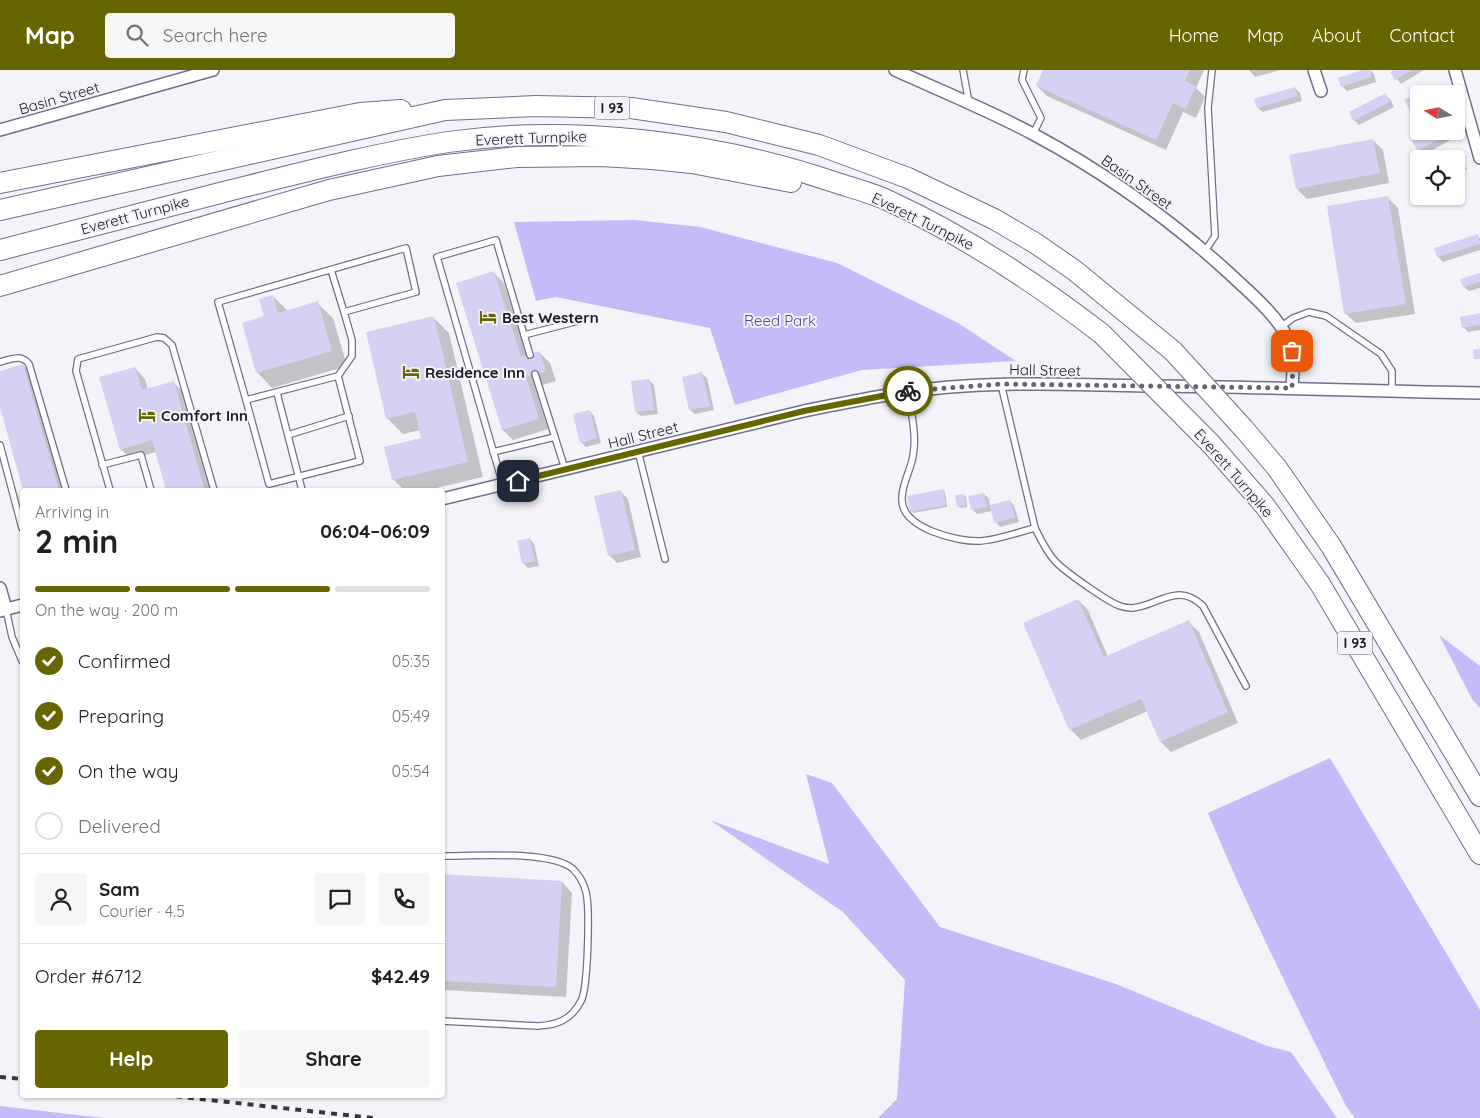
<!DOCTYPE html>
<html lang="en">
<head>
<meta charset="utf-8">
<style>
	:root { --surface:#fff; --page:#f6f6f6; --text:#202124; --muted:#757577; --line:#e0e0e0; --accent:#666500 }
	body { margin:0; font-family:Quicksand,sans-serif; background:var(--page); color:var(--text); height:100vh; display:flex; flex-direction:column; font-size:19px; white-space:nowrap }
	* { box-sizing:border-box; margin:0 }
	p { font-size:16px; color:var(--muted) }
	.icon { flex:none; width:28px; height:28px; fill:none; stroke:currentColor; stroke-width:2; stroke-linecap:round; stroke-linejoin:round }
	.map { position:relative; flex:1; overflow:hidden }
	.details { position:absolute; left:20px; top:418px; width:425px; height:610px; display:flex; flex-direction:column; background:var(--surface); border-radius:5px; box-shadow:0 1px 4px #0004 }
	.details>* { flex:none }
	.needle { width:32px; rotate:280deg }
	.tools { position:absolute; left:1410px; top:15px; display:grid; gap:10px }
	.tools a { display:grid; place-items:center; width:55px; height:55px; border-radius:5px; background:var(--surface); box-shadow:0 1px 4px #0004; font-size:25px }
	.pin { position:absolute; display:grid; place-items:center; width:42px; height:42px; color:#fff; margin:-21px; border-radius:10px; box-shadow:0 2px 8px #0006 }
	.courier { position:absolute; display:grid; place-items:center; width:50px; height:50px; margin:-25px; border:4px solid #666500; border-radius:50%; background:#fff; color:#222; box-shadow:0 1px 6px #0007 }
	.headline em { font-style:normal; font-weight:800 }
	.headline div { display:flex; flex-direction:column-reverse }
	.headline { display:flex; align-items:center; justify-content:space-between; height:85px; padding:0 15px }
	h1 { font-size:32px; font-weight:800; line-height:38px }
	.bar { display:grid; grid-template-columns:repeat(4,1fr); gap:8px 5px; align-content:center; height:60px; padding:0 15px }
	.bar i { height:6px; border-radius:4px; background:var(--line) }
	.bar .active { background:var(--accent) }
	.bar p { grid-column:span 4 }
	.line { display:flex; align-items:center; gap:12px; padding:0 15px; border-top:1px solid var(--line) }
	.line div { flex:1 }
	.round { display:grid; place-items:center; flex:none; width:52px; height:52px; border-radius:5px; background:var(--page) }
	ol { padding:0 15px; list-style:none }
	li { display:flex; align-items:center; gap:15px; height:55px }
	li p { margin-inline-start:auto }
	li .icon { padding:5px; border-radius:50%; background:var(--accent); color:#fff; stroke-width:4 }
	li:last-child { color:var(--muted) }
	li i { width:28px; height:28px; border:2px solid var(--line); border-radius:50% }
	.action { display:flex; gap:10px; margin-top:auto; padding:10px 15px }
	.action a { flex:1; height:58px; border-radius:5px; background:var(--accent); color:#fff; font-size:20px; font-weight:800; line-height:58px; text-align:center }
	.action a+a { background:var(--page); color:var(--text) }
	header { display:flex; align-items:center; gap:30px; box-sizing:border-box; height:70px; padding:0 25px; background:var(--accent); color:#fff }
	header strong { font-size:24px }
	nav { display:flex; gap:28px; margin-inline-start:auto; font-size:18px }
	.search { width:350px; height:45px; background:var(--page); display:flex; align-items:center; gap:12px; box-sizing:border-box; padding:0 18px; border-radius:5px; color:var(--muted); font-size:19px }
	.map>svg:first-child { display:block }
</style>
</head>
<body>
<header>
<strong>Map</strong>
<div class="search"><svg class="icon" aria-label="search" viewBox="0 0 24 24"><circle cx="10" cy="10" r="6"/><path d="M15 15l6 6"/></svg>Search here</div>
<nav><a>Home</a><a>Map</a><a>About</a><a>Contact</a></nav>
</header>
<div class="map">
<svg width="1480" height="1048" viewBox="0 0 1480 1048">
	<rect width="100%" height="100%" fill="#f3f3f9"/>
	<g fill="#c4bbf8">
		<path d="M635,150L700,157L837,193L958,253L1016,291L862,300L735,335L710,258L556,227L536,231L514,152Z"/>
		<path d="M1439,565L1480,596V638L1472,629Z"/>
		<path d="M1330,688L1480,940V1048H1355L1346,1036C1298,939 1249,842 1208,743Z"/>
		<path d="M806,704L832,713L940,857L1116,914L1267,976L1291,982L1337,1048H878L897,1029L905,910L843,842L710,750L829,794Z"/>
		<path d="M0,1036L103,1048H0Z"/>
	</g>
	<g fill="#0003">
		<path d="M1044,0H1204L1196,18L1205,27L1196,48L1183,42L1166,80L1047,26L1037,16Z"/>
		<path d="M1249,0H1280L1255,7Z"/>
		<path d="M1366,0H1370L1374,4L1376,12L1347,21L1342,16Z"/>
		<path d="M1396,0H1424L1401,14L1392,3Z"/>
		<path d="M1295,18L1300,23L1302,31L1263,42L1258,38Z"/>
		<path d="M1426,19L1431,24H1419V50L1406,31Z"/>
		<path d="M1385,25L1390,29L1394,37L1359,55L1354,50Z"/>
		<path d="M1456,60L1459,65L1424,85L1419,80L1432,61H1456Z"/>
		<path d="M1373,70L1383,80L1389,113L1307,129L1297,119Z"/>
		<path d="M1458,88L1467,99L1456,105V89Z"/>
		<path d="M1388,128L1398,138L1415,244L1356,253L1345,243Z"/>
		<path d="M1477,166L1480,168V180L1443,192L1438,187L1436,179Z"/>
		<path d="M494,203L504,213L527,287L540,283L550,293L556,311L535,317L548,359L513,370L503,360L458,214Z"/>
		<path d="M1480,204V218L1469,221L1464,217Z"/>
		<path d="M273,226L288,241L317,233L333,248L347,296L272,318L257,302L266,247Z"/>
		<path d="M1480,245V260L1468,262L1463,257Z"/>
		<path d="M434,248L449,263L483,407L428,420H404L393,409L422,369L420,360L403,364L387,348Z"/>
		<path d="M23,295L33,305L66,420H25L0,333V302Z"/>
		<path d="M135,298L145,309L148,320L173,312L184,323L211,420H167L156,382L131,389L121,379Z"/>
		<path d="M702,304L707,308L714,340L695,344L690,340Z"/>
		<path d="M649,310L654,315L658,344L641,346L636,342Z"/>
		<path d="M590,341L594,346L601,373L586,377L581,372Z"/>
		<path d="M943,420L945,422L947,437L913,443L911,441Z"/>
		<path d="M620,421L628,429L641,487L617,493L609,485Z"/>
		<path d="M984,424L989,429L990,436L1010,431L1014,436L1019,452L1000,457L996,452L992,441L977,444L972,439Z"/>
		<path d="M964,425L966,427L967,437L960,438L958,436Z"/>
		<path d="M530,469L534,474L539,496L528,498L523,493Z"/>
		<path d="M1078,530L1088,540L1108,587L1188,552L1199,562L1238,653L1171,682L1161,672L1148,641L1081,670L1070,659L1025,553Z"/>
		<path d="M442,806L562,812L572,823L566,927L443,920Z"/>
	</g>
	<g fill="#d5d1f2">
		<path d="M1043,0H1190L1185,11L1196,16L1186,39L1173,33L1156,70L1036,16Z"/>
		<path d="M1362,0H1370L1372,7L1341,17L1338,8Z"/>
		<path d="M1394,0H1412L1395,10L1390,2Z"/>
		<path d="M1295,17L1298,26L1257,38L1254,29Z"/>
		<path d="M1426,18L1430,24H1419V43L1413,46L1404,30Z"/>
		<path d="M1386,23L1390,32L1353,51L1349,42Z"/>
		<path d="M1430,61H1453L1418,81L1412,71Z"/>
		<path d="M1373,69L1380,103L1296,119L1289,85Z"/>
		<path d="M1459,87L1463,94L1456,98V88Z"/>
		<path d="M1388,126L1406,234L1344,244L1327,136Z"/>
		<path d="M1478,164L1480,174L1437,187L1434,178Z"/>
		<path d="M494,201L521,287L540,281L546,301L526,307L539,349L502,360L456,213Z"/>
		<path d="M1480,203V212L1463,217L1460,209Z"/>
		<path d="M273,225L278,243L318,231L332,281L256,303L242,253L264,246L259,229Z"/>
		<path d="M1480,243V255L1462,258L1460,247Z"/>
		<path d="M434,246L468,392L392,410L384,377L421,368L415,342L386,349L366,262Z"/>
		<path d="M1480,279V289H1474L1473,280Z"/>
		<path d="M23,294L59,420H23L0,337V301Z"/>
		<path d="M135,297L142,320L174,311L204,418L198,420H166L152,370L120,380L99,307Z"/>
		<path d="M702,302L710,336L689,340L682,307Z"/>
		<path d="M650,309L654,340L635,342L631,311Z"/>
		<path d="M590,340L597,368L580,373L573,344Z"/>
		<path d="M943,419L946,435L910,442L907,426Z"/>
		<path d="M621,420L635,480L608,486L594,426Z"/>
		<path d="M984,423L987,437L971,440L968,426Z"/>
		<path d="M964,424L966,435L957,437L955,425Z"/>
		<path d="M1010,430L1015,447L994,453L990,435Z"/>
		<path d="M530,468L535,491L522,494L517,471Z"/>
		<path d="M1078,529L1104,587L1189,550L1228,642L1160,672L1141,629L1069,660L1023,553Z"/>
		<path d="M442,804L562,811L556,917L442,911Z"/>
	</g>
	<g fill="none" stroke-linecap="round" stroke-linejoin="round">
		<g stroke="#726e8c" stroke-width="8">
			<g id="service">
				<path d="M963,0L969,33"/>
				<path d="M1024,0L1022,10L1041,48L1033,64"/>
				<path d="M406,178L416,222L344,242L352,270V286L338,306L246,330L218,232Z"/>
				<path d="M1205,181L1215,166L1208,38L1212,0"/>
				<path d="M331,200L344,242"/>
				<path d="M1281,257L1293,248L1309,242L1326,246L1381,284L1392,301V321"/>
				<path d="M524,265L582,250"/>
				<path d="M0,292C12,289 21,284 29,294L66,420"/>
				<path d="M535,304L565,399"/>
				<path d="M908,321C911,342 917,365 913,386C911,400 901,415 902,430C902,458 957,472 980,471C998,470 1018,462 1035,458L1001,314"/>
				<path d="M277,323L302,420"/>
				<path d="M246,330L269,414L360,391L338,306"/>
				<path d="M288,365L349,346"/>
				<path d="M0,375L22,458"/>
				<path d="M638,381L665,489"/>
				<path d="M493,382L555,367"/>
				<path d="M102,395L141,385L151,420"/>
				<path d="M503,415L437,187L496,170L530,285"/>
				<path d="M110,420L76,301L78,289L157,267L164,268L172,275L214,420"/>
				<path d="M1035,458C1041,470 1046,481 1055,491C1064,501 1108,532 1120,536C1123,537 1129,538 1132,538C1159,536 1177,511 1203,536L1246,616"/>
				<path d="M6,539L12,567L22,591"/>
				<path d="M442,786C473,786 551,780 573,799C579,805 584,814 586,822C590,838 588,919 581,931C571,950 557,955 538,956L442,951"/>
			</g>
		</g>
		<g stroke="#726e8c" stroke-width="14">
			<g id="minor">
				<path d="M895,0C941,21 988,40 1033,64C1104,102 1171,150 1230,204C1249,222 1277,245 1288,269C1295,285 1293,301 1292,318"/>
				<path d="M1314,0L1321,21"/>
				<path d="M1455,0L1480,88"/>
				<path d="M0,60L213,0"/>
				<path d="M442,429L804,341C858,330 911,319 965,316C1028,312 1091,315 1154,316C1263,317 1371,321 1480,323"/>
				<path d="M0,518L6,539"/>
				<path d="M0,541L22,535"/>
			</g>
		</g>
		<g stroke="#726e8c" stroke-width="22">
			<g id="motorway">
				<path d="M0,113L360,43L401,40"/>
				<path d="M0,140L445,40L536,36L631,38L726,52L819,75L908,108L994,149L1035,173L1074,200L1173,281"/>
				<path d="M0,180C73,161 147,142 220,123C296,104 371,84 448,72C572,54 716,72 834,112C852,118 872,123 889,131C965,166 1036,213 1102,264"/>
				<path d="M0,216L329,120L438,96L517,87L601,86L652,89L692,93L791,112"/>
				<path d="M1244,359L1277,398L1331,476L1480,726"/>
				<path d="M1211,374L1265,436L1320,514L1480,784"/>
			</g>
		</g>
		<use href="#service" stroke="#fff" stroke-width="5.5"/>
		<use href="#minor" stroke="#fff" stroke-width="11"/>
		<use href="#motorway" stroke="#fff" stroke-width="20"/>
		<g stroke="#373641" stroke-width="4" stroke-dasharray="6 6" stroke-linecap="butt">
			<path d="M0,1007L22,1009"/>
			<path d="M164,1025L373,1048"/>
		</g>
		<g stroke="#726e8c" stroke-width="22" stroke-linecap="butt">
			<g id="motorway-bridge">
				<path d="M1102,264L1211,374"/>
				<path d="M1173,281L1244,359"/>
			</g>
		</g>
		<use href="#motorway-bridge" stroke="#fff" stroke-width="20"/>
	</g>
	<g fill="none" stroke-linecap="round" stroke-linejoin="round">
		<path stroke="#676670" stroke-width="5" stroke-dasharray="0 9" d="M908,321L1001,314L1292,318L1293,296L1292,281"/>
		<path stroke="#666500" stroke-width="6" d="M518,411L804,341L908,321"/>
	</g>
	<defs>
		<g id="hotel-bare" transform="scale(1.35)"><path d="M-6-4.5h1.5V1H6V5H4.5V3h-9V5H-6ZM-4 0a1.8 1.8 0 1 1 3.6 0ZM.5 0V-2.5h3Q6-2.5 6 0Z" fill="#666500" stroke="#f3f3f9" stroke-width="2.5" paint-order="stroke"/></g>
	</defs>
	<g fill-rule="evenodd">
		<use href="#hotel-bare" x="488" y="247"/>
		<use href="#hotel-bare" x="411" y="302"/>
		<use href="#hotel-bare" x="147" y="345"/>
	</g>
	<g text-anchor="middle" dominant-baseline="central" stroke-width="4" stroke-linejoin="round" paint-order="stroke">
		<g fill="#f3f3f9" stroke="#5c5b65" stroke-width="1">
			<rect x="594.5" y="26.5" width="35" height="23" rx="4"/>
			<rect x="1337.5" y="561.5" width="35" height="23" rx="4"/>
		</g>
		<g font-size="14" font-weight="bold" fill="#1c1a26">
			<text x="612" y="38">I 93</text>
			<text x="1355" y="573">I 93</text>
		</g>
		<g font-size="15" fill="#1c1a26" stroke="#f3f3f9">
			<text transform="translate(59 28) rotate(-16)">Basin Street</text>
			<text transform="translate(531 68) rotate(-2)">Everett Turnpike</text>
			<text transform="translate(1137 112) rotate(35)">Basin Street</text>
			<text transform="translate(135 145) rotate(-15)">Everett Turnpike</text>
			<text transform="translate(923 151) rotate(26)">Everett Turnpike</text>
			<text transform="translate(1045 300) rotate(1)">Hall Street</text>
			<text transform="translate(643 365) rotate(-14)">Hall Street</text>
			<text transform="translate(1234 403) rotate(49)">Everett Turnpike</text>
		</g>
		<g font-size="15" font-weight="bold" fill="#1c1a26" stroke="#f3f3f9" text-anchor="start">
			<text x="502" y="247">Best Western</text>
			<text x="425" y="302">Residence Inn</text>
			<text x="161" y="345">Comfort Inn</text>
		</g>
		<g font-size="15" fill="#573ba2" stroke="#f3f3f9">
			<text x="780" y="250">Reed Park</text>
		</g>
	</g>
</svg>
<div class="tools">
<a><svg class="needle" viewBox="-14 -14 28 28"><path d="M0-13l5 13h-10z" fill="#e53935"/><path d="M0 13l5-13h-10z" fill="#757577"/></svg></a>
<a><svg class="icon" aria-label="locate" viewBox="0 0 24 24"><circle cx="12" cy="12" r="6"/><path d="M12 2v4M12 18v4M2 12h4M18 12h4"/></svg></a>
</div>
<div class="pin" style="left:1292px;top:281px;background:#ea580c"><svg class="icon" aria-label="bag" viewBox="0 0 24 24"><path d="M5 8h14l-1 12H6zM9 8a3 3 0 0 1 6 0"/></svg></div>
<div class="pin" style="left:518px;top:411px;background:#1f2937"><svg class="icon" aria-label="home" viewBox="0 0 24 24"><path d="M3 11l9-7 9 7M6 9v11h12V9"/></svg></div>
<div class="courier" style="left:908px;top:321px"><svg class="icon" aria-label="bike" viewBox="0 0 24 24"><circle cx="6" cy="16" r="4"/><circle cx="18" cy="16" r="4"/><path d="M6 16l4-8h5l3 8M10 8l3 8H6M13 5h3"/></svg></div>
<section class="details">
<div class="headline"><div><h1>2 min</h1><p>Arriving in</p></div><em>06:04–06:09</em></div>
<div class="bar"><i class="active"></i><i class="active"></i><i class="active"></i><i></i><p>On the way · 200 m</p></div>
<ol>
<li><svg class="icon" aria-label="check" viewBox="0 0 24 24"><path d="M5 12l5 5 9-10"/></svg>Confirmed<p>05:35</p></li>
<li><svg class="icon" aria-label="check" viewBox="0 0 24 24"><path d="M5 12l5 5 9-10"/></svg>Preparing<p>05:49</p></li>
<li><svg class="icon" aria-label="check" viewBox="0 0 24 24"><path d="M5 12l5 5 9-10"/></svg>On the way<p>05:54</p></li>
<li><i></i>Delivered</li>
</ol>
<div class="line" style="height:90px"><a class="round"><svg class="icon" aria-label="person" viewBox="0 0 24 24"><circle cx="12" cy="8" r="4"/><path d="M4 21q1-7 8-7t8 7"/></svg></a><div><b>Sam</b><p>Courier · 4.5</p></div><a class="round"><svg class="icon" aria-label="chat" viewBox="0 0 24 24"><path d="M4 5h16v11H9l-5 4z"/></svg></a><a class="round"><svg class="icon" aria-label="phone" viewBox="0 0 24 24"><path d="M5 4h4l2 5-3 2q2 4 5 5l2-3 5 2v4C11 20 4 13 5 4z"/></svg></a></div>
<div class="line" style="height:65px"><div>Order #6712</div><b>$42.49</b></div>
<div class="action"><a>Help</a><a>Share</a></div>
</section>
</div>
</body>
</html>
